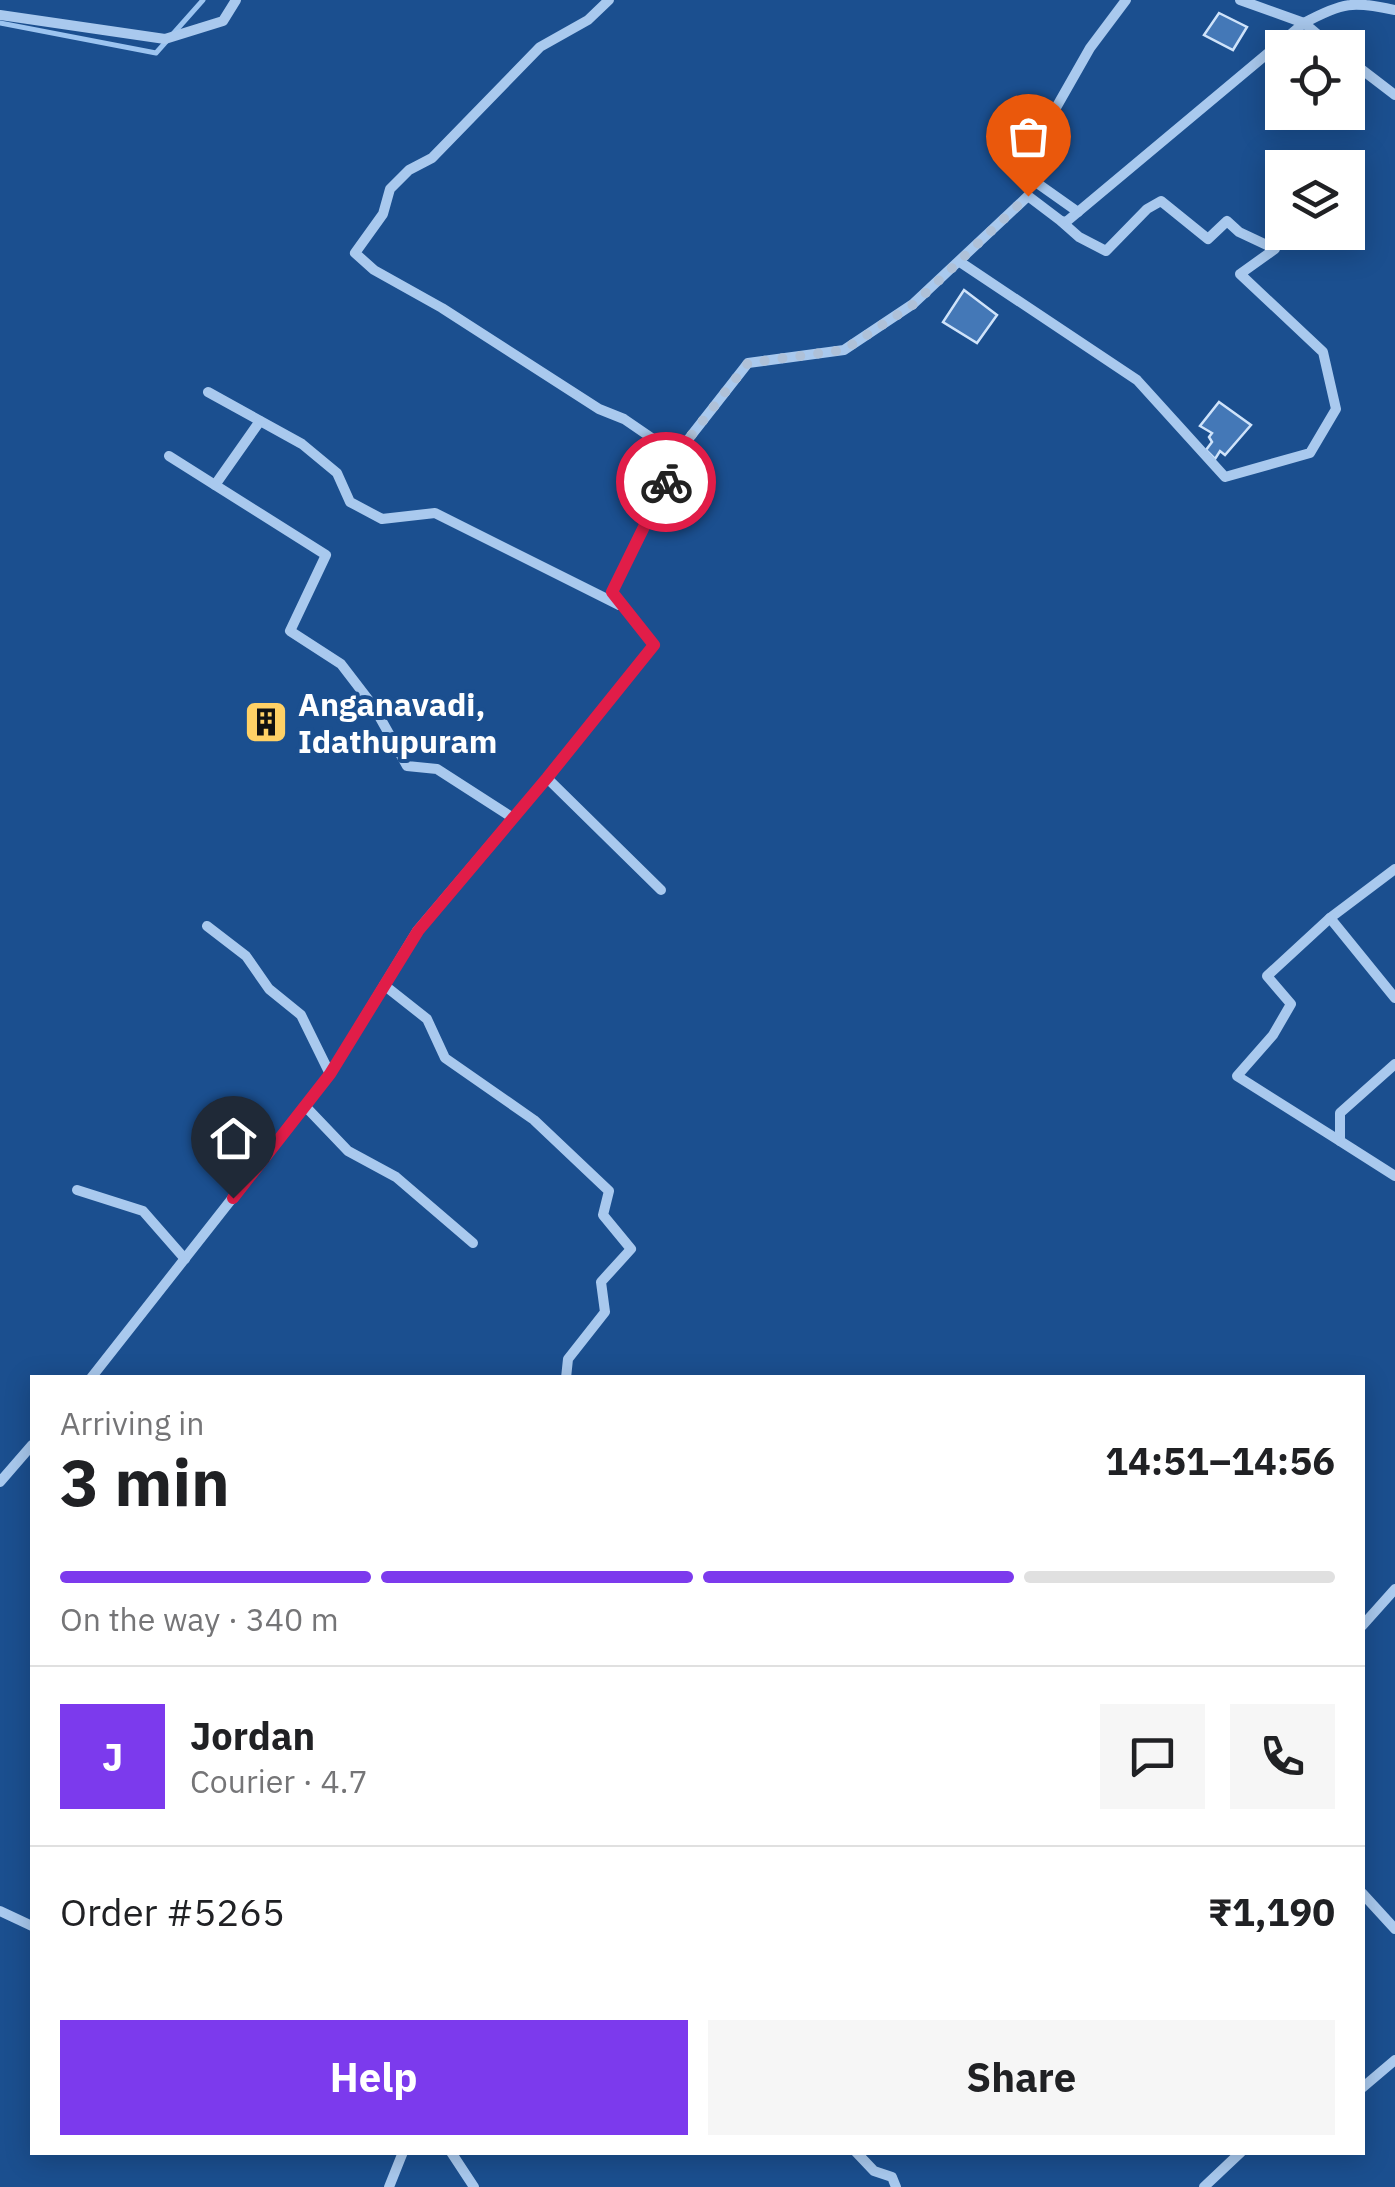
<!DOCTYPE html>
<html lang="en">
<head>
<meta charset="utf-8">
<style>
	:root { --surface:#fff; --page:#f6f6f6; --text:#202124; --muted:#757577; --line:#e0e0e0; --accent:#7c3aed }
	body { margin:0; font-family:"IBM Plex Sans",sans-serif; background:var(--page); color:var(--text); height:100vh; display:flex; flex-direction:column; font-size:38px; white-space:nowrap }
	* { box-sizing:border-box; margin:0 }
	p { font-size:32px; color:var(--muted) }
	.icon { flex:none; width:55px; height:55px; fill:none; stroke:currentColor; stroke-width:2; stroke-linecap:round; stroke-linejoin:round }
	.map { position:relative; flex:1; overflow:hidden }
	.drawer { position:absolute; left:30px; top:1375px; width:1335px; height:780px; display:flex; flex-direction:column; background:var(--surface); border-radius:0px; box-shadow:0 5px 25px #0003 }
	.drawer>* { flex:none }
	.buttons { position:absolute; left:1265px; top:30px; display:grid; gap:20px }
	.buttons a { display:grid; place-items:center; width:100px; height:100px; border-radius:0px; background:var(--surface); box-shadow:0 5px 25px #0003; font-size:50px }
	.pin { position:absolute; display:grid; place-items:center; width:85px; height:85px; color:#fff; margin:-102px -42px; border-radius:50% 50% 50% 0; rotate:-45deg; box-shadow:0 0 10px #0007 }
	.pin .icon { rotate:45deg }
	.courier { position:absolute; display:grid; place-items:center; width:100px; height:100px; margin:-50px; border:8px solid #e11d48; border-radius:50%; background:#fff; color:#222; box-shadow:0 2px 12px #0007 }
	.headline em { font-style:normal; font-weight:700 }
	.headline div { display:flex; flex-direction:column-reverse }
	.headline { display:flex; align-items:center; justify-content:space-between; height:170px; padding:0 30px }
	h1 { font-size:65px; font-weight:700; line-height:75px }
	.bar { display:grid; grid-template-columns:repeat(4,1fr); gap:15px 10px; align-content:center; height:120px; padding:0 30px }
	.bar i { height:12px; border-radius:8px; background:var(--line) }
	.bar .active { background:var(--accent) }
	.bar p { grid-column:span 4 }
	.line { display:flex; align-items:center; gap:25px; padding:0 30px; border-top:2px solid var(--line) }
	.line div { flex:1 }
	.round { display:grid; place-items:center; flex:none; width:105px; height:105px; border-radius:0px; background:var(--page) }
	.cta { display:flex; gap:20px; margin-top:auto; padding:20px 30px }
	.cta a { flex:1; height:115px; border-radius:0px; background:var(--accent); color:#fff; font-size:40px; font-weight:700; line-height:115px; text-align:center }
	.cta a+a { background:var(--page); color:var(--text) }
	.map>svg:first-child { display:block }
</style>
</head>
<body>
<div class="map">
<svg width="1395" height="2187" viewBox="0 0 1395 2187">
	<rect width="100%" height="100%" fill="#1b4f8f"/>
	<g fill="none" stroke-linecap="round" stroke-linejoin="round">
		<path stroke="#9cc4f0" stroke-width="5" d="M0,23L156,53L203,0"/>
	</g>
	<g fill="#4478b7" stroke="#cfe3fa" stroke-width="2.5">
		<path d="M1219,13L1247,27L1233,50L1204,35Z"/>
		<path d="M1013,110L1031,121L1025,132L1007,121Z"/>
		<path d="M964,290L997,315L977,343L943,322Z"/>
		<path d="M1219,402L1251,425L1225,455L1220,451L1215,459L1206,450L1212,442L1209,437L1212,433L1200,426Z"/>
		<path d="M277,713L278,731L254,732V714Z"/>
	</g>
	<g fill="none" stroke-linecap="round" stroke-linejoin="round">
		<g stroke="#a9c9ee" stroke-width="10">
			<path d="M609,0L588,20L540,47L432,158L409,170L390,189L383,214L355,253L374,270L442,308L599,409L624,419L678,456"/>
			<path d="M1240,0L1304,23L1334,48"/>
			<path d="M0,15L165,39L223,21L236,0"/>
			<path d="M1348,59L1395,95"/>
			<path d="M1078,212L1020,171L1090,48L1126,0"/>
			<path d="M960,262L1137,380L1225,477L1310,453L1336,409L1323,352L1240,274L1275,249L1239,232L1227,221L1208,239L1161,201L1147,209L1106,251L1079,237L1062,222"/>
			<path d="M208,392L302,444L337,473L350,502L382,519L435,513L619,605"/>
			<path d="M169,456L326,555L290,631L341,664L374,707L407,766L437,769L513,818"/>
			<path d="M215,485L260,421"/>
			<path d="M547,778L661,890"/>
			<path d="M1395,869L1330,918L1395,998"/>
			<path d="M1330,918L1267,976L1291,1004L1273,1035L1237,1076L1340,1141"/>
			<path d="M207,926L246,956L269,989L301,1015L330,1074"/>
			<path d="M384,985L427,1019L445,1058L534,1120L609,1191L603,1215L631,1249L601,1282L605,1312L568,1359L566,1378"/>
			<path d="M1395,1064L1340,1113V1141L1395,1176"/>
			<path d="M305,1106L348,1151L396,1177L473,1243"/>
			<path d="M77,1190L143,1211L185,1259"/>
			<path d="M91,1378L330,1074L417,931L547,778L654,645L612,592L683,446L748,363L844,350L913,304L1028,196L1061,221L1066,222L1304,23C1343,2 1353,1 1395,10"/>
			<path d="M0,1482L32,1445"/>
			<path d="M1362,1626L1395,1589"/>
			<path d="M1362,1893L1395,1929"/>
			<path d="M0,1911L32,1926"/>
			<path d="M1362,2088L1395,2060"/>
			<path d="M451,2152L474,2187"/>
			<path d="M856,2152L874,2171L892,2177L896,2187"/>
			<path d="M389,2187L403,2152"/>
			<path d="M1204,2187L1241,2152"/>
		</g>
	</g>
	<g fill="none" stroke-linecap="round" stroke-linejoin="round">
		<path stroke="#afc1d8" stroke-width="10" stroke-dasharray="0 18" d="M666,482L683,446L748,363L844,350L914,304L1028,196"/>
		<path stroke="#e11d48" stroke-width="12" d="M233,1198L330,1074L418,931L547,778L654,645L612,592L666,482"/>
	</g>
	<defs>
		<g id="building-square" transform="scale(2.25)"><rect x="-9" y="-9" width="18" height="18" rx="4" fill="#ffd166" stroke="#1b4f8f"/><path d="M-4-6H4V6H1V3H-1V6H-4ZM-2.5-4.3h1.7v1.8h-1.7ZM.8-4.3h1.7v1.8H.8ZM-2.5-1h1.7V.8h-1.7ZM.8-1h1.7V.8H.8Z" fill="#111"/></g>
	</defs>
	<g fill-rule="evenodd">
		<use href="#building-square" x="266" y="722"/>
	</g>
	<g text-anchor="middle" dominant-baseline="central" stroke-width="8" stroke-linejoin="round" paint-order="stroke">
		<g font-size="32" font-weight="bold" fill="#fff" stroke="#1b4f8f" text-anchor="start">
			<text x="298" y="704">Anganavadi,<tspan x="298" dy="37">Idathupuram</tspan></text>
		</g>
	</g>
</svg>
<div class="buttons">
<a><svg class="icon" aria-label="locate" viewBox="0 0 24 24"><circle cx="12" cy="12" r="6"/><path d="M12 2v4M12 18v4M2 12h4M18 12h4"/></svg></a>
<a><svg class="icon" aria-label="layers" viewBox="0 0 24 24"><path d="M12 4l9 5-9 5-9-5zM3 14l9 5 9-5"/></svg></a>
</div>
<div class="pin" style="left:1028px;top:196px;background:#ea580c"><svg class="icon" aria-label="bag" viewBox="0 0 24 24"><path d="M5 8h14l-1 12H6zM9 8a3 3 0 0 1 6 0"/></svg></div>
<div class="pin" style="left:233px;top:1198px;background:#1f2937"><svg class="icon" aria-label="home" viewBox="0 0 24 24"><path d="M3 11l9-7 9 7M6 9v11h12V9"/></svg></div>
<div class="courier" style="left:666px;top:482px"><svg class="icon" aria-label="bike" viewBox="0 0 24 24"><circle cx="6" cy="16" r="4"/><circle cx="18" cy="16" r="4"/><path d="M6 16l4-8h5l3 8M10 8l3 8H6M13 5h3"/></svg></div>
<section class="drawer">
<div class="headline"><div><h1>3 min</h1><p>Arriving in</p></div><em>14:51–14:56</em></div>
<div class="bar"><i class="active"></i><i class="active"></i><i class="active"></i><i></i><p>On the way · 340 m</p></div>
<div class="line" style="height:180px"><b class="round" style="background:var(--accent);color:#fff">J</b><div><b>Jordan</b><p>Courier · 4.7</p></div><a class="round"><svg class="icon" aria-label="chat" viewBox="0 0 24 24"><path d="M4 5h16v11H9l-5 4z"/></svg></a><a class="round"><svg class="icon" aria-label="phone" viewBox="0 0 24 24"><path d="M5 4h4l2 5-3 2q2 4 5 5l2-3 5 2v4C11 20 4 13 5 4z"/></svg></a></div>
<div class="line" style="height:130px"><div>Order #5265</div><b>₹1,190</b></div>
<div class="cta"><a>Help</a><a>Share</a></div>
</section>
</div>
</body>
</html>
